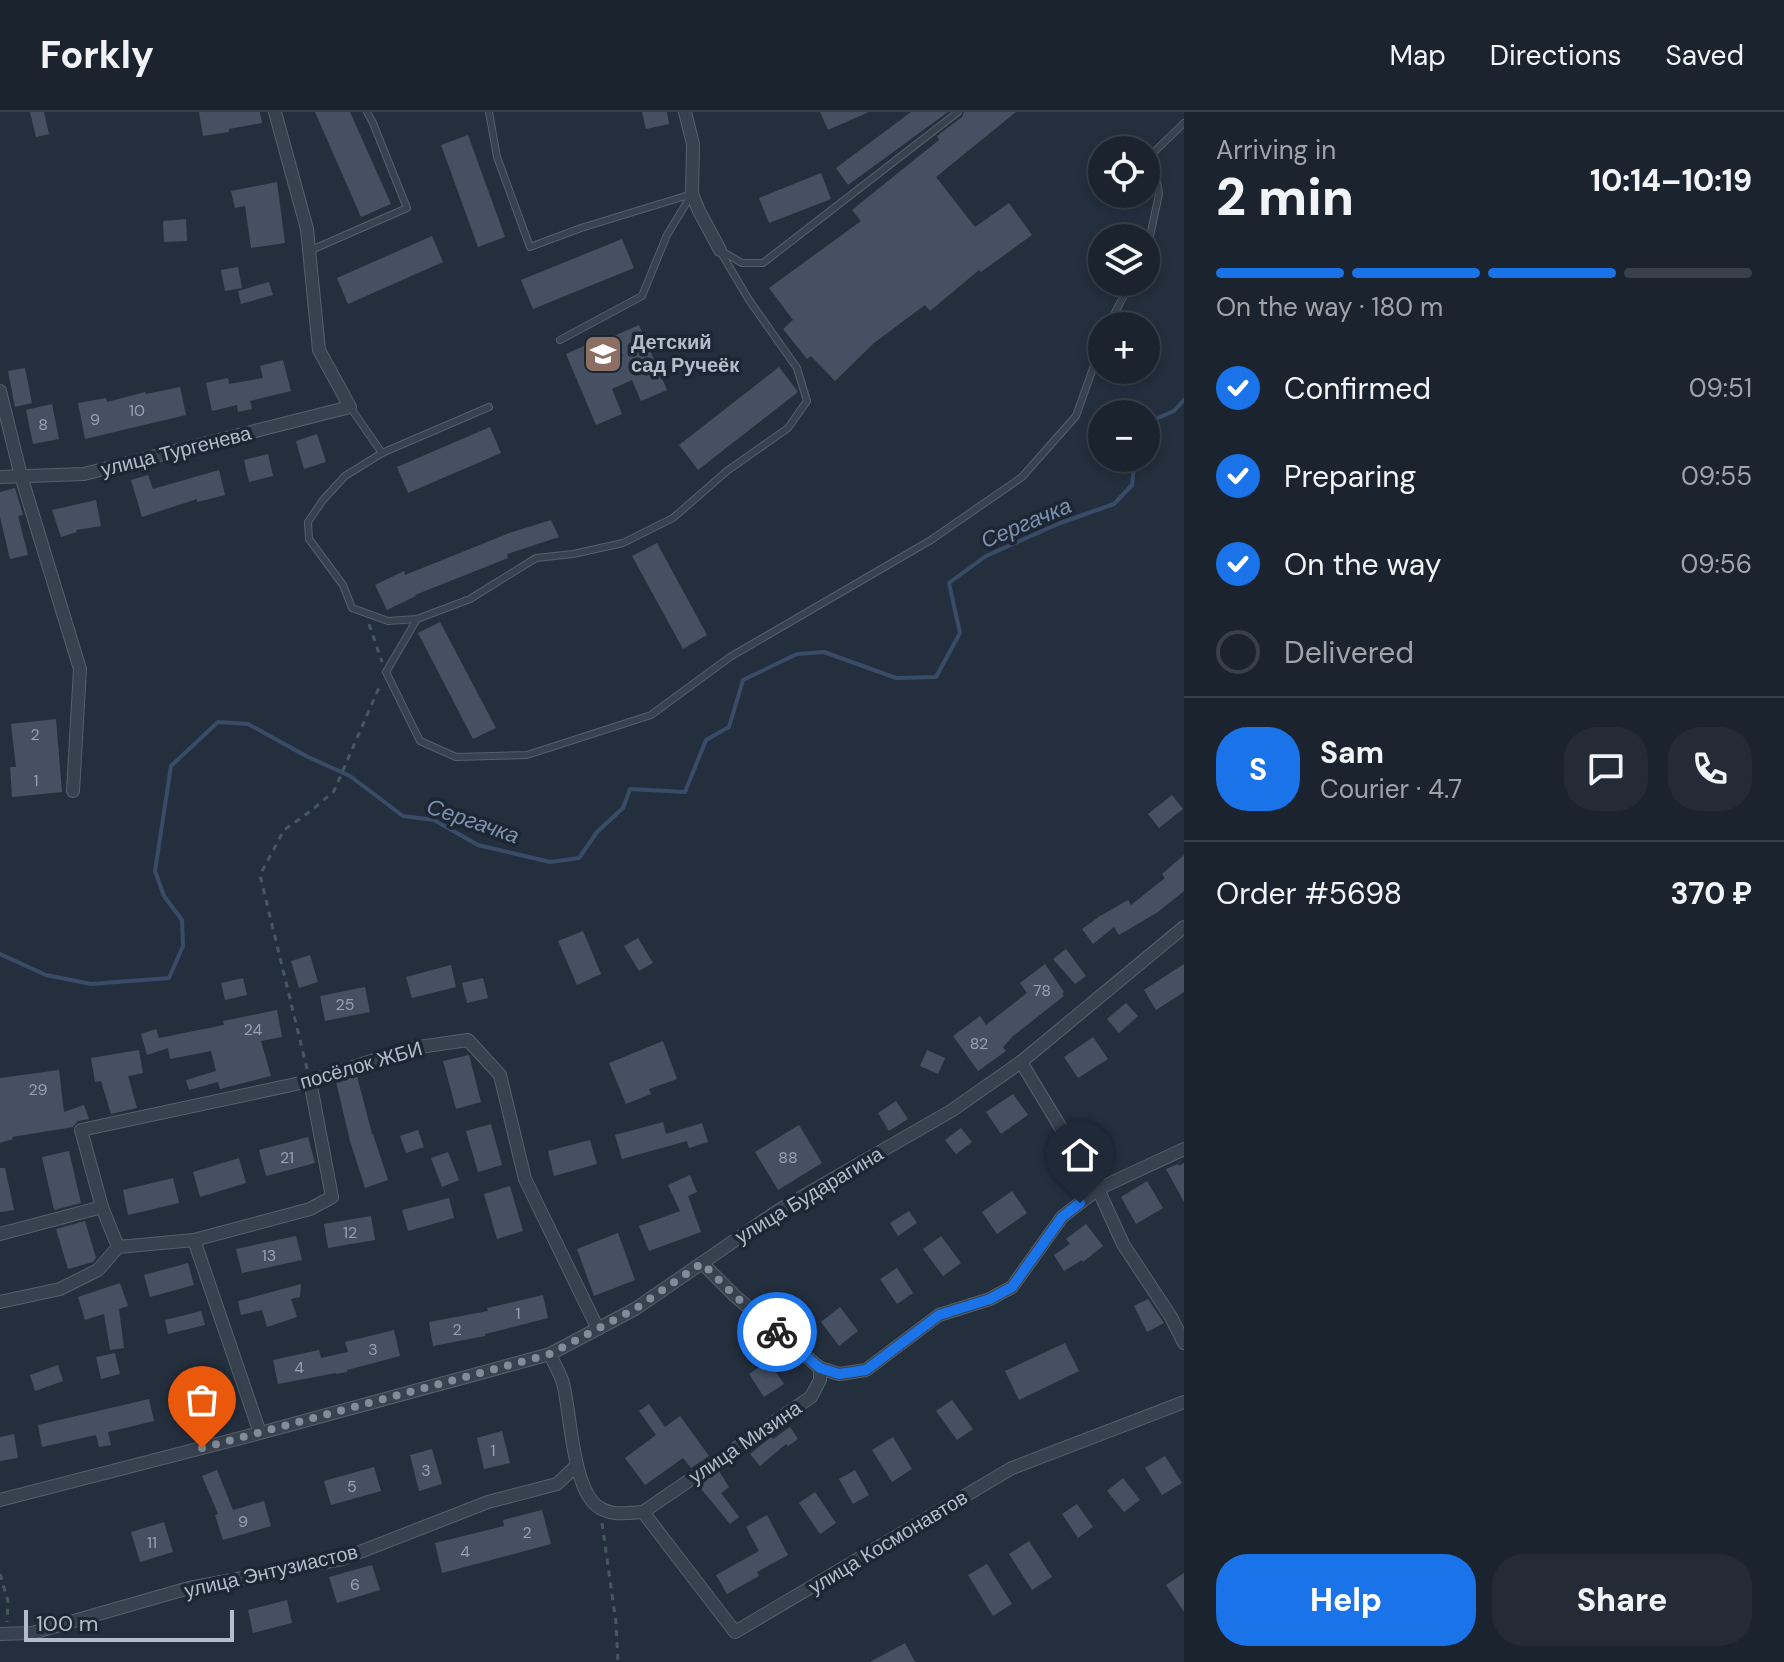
<!DOCTYPE html>
<html lang="en">
<head>
<meta charset="utf-8">
<style>
	:root { --surface:#1b232e; --page:#242b36; --text:#f1f3f6; --muted:#a0a4aa; --line:#39404a; --accent:#1a73e8 }
	body { margin:0; font-family:"DM Sans",sans-serif; background:var(--page); color:var(--text); height:100vh; display:flex; flex-direction:column; font-size:30px; white-space:nowrap }
	* { box-sizing:border-box; margin:0 }
	p { font-size:26px; color:var(--muted) }
	.icon { flex:none; width:44px; height:44px; fill:none; stroke:currentColor; stroke-width:2; stroke-linecap:round; stroke-linejoin:round }
	.map { position:relative; flex:1; overflow:hidden }
	.side { display:flex; flex-direction:column; background:var(--surface); width:600px }
	.side>* { flex:none }
	.buttons { position:absolute; left:1088px; top:24px; display:grid; gap:16px }
	.buttons a { display:grid; place-items:center; width:72px; height:72px; border-radius:50%; background:var(--surface); box-shadow:0 4px 12px #0003,0 0 0 2px var(--line); font-size:40px }
	.scale { position:absolute; left:24px; bottom:20px; width:210px; box-sizing:border-box; padding-left:8px; border:4px solid #b4bcc9; border-top:0; font-size:22px; line-height:28px; white-space:nowrap; color:#b4bcc9; -webkit-text-stroke:6px #1d2633; paint-order:stroke }
	.pin { position:absolute; display:grid; place-items:center; width:68px; height:68px; color:#fff; margin:-82px -34px; border-radius:50% 50% 50% 0; rotate:-45deg; box-shadow:0 0 8px #0007 }
	.pin .icon { rotate:45deg }
	.courier { position:absolute; display:grid; place-items:center; width:80px; height:80px; margin:-40px; border:6px solid #1a73e8; border-radius:50%; background:#fff; color:#222; box-shadow:0 2px 10px #0007 }
	.summary em { font-style:normal; font-weight:800 }
	.summary div { display:flex; flex-direction:column-reverse }
	.summary { display:flex; align-items:center; justify-content:space-between; height:136px; padding:0 32px }
	h1 { font-size:52px; font-weight:800; line-height:60px }
	.bar { display:grid; grid-template-columns:repeat(4,1fr); gap:12px 8px; align-content:center; height:96px; padding:0 32px }
	.bar i { height:10px; border-radius:6px; background:var(--line) }
	.bar .active { background:var(--accent) }
	.bar p { grid-column:span 4 }
	.line { display:flex; align-items:center; gap:20px; padding:0 32px; border-top:2px solid var(--line) }
	.line div { flex:1 }
	.round { display:grid; place-items:center; flex:none; width:84px; height:84px; border-radius:32px; background:var(--page) }
	ol { padding:0 32px; list-style:none }
	li { display:flex; align-items:center; gap:24px; height:88px }
	li p { margin-inline-start:auto }
	li .icon { padding:8px; border-radius:50%; background:var(--accent); color:#fff; stroke-width:4 }
	li:last-child { color:var(--muted) }
	li i { width:44px; height:44px; border:4px solid var(--line); border-radius:50% }
	.cta { display:flex; gap:16px; margin-top:auto; padding:16px 32px }
	.cta a { flex:1; height:92px; border-radius:32px; background:var(--accent); color:#fff; font-size:32px; font-weight:800; line-height:92px; text-align:center }
	.cta a+a { background:var(--page); color:var(--text) }
	header { display:flex; align-items:center; gap:48px; box-sizing:border-box; height:112px; padding:0 40px; background:var(--surface); border-bottom:2px solid var(--line) }
	header strong { font-size:38px }
	nav { display:flex; gap:44px; margin-inline-start:auto; font-size:28px }
	main { display:flex; flex:1; min-height:0 }
	.map>svg:first-child { display:block }
</style>
</head>
<body>
<header>
<strong>Forkly</strong>
<nav><a>Map</a><a>Directions</a><a>Saved</a></nav>
</header>
<main>
<div class="map">
<svg width="1184" height="1550" viewBox="0 0 1184 1550">
	<rect width="100%" height="100%" fill="#242f3e"/>
	<g fill="none" stroke-linecap="round" stroke-linejoin="round">
		<g stroke="#394c67" stroke-width="4">
			<path d="M1146,311L1174,299L1184,288"/>
			<path d="M0,842L46,863L91,872L169,866L183,834L182,808L164,784L155,759L171,654L218,610L248,612L306,644L350,664L403,704L434,708L478,733L550,750L579,746L597,720L623,696L630,677L685,680L706,628L729,615L743,568L797,542L824,540L896,566L936,565L960,521L949,471L986,444L1060,411L1114,392L1132,373L1135,346"/>
		</g>
	</g>
	<g fill="#455162">
		<path d="M30,0H44L49,22L36,25Z"/>
		<path d="M199,0H260L262,11L229,17V20L203,24Z"/>
		<path d="M315,0H350L391,92L361,105Z"/>
		<path d="M642,0H667L669,12L646,17Z"/>
		<path d="M820,0H869L828,18Z"/>
		<path d="M911,0H948L848,73L836,56Z"/>
		<path d="M964,0H1016L936,65L975,115L1009,91L1032,123L981,160L979,158L930,199L925,193L874,231L835,269L811,244L807,247L783,217L793,208L769,176L861,109L852,98L939,28L937,24L962,5Z"/>
		<path d="M468,23L505,125L478,135L441,33Z"/>
		<path d="M821,61L831,87L769,111L759,86Z"/>
		<path d="M277,70L285,131L251,136L245,94L235,96L231,79Z"/>
		<path d="M186,107L187,129L164,130L163,109Z"/>
		<path d="M432,124L443,150L348,192L337,166Z"/>
		<path d="M622,127L634,156L533,197L521,168Z"/>
		<path d="M238,155L242,176L225,179L221,158Z"/>
		<path d="M269,170L273,183L241,192L238,179Z"/>
		<path d="M639,213L667,278L641,289L632,268L612,277L622,302L596,313L566,242L591,231L601,254L623,244L614,224Z"/>
		<path d="M283,248L291,279L250,289L252,297L238,300L237,293L212,299L206,271L228,266L229,272L263,266L260,254Z"/>
		<path d="M779,255L798,280L698,358L679,333Z"/>
		<path d="M25,256L32,291L15,295L8,259Z"/>
		<path d="M180,275L186,303L85,327L78,291L106,286L107,290L145,280L146,282Z"/>
		<path d="M52,292L59,327L33,332L26,298Z"/>
		<path d="M490,315L501,341L408,381L397,355Z"/>
		<path d="M317,322L326,350L304,357L296,329Z"/>
		<path d="M268,342L273,364L249,370L244,348Z"/>
		<path d="M219,358L225,383L197,390V387L142,405L131,368L148,363L153,377Z"/>
		<path d="M15,376L23,403L18,404L28,443L10,447L0,405V380Z"/>
		<path d="M96,388L101,414L76,418L77,420L61,425L52,398Z"/>
		<path d="M551,408L559,425L507,442L508,446L415,483L416,484L387,498L375,473L404,459L405,463L512,420Z"/>
		<path d="M657,431L707,523L683,537L632,444Z"/>
		<path d="M440,510L496,616L473,627L418,521Z"/>
		<path d="M56,607L62,680L12,685L10,655H16L11,612Z"/>
		<path d="M1172,683L1183,697L1159,716L1148,702Z"/>
		<path d="M1184,743V779L1158,800L1119,823L1114,815L1093,832L1082,817L1100,804L1128,788L1131,793L1165,766L1162,762Z"/>
		<path d="M583,819L601,862L577,873L558,829Z"/>
		<path d="M638,826L653,851L639,859L624,834Z"/>
		<path d="M1066,837L1086,864L1075,872L1053,847Z"/>
		<path d="M310,843L318,870L299,876L291,849Z"/>
		<path d="M1045,852L1064,880L1062,882L1064,884L1013,924L1003,935L1006,939L978,959L953,924L980,904L986,913L1027,881L1020,871Z"/>
		<path d="M1184,852V880L1156,898L1144,878Z"/>
		<path d="M451,853L456,875L412,886L406,865Z"/>
		<path d="M243,866L247,883L225,888L221,871Z"/>
		<path d="M483,866L488,886L467,891L462,871Z"/>
		<path d="M365,875L370,900L325,909L320,884Z"/>
		<path d="M1126,891L1138,904L1119,921L1107,907Z"/>
		<path d="M277,898L282,925L261,929L271,964L220,977L218,970L189,978L186,968L216,959L211,939L170,947L168,936L147,943L141,922L156,917L159,926L224,913L223,909Z"/>
		<path d="M1093,925L1108,947L1078,966L1064,945Z"/>
		<path d="M663,929L677,967L649,977L651,982L626,992L609,951Z"/>
		<path d="M139,938L143,961L128,964L137,996L111,1002L101,969L95,970L91,946Z"/>
		<path d="M927,938L945,946L938,962L920,954Z"/>
		<path d="M469,943L481,990L456,997L443,949Z"/>
		<path d="M59,958L64,1000L84,993L89,1007L78,1009L73,1015L12,1025L13,1027L0,1031V966Z"/>
		<path d="M357,964L372,1022H373L388,1068L365,1076L350,1029L336,970Z"/>
		<path d="M1013,982L1028,1003L1001,1022L986,1000Z"/>
		<path d="M896,989L908,1007L889,1019L878,1001Z"/>
		<path d="M663,1010L666,1022L702,1011L708,1030L689,1036L687,1029L622,1047L615,1023Z"/>
		<path d="M491,1012L502,1053L478,1060L466,1019Z"/>
		<path d="M799,1013L822,1051L778,1078L755,1040Z"/>
		<path d="M961,1016L972,1030L956,1042L945,1028Z"/>
		<path d="M418,1018L424,1035L406,1041L400,1024Z"/>
		<path d="M308,1025L315,1051L266,1064L259,1038Z"/>
		<path d="M590,1028L597,1052L554,1064L548,1039Z"/>
		<path d="M69,1039L81,1091L54,1098L42,1045Z"/>
		<path d="M448,1040L459,1068L442,1075L431,1046Z"/>
		<path d="M239,1046L246,1071L200,1085L193,1060Z"/>
		<path d="M1184,1051V1090L1166,1057L1178,1052L1179,1054Z"/>
		<path d="M0,1056H5L14,1098L0,1100Z"/>
		<path d="M690,1063L697,1080L688,1084L701,1120L649,1139L639,1114L680,1099L668,1073Z"/>
		<path d="M173,1066L179,1091L128,1103L123,1078Z"/>
		<path d="M1147,1069L1163,1096L1136,1112L1121,1085Z"/>
		<path d="M510,1074L523,1119L497,1127L484,1082Z"/>
		<path d="M1012,1079L1027,1101L997,1122L982,1100Z"/>
		<path d="M449,1086L454,1106L408,1119L402,1098Z"/>
		<path d="M909,1099L917,1111L898,1124L890,1111Z"/>
		<path d="M371,1104L375,1128L328,1136L324,1112Z"/>
		<path d="M85,1109L96,1146L93,1150L68,1157L56,1117Z"/>
		<path d="M1086,1112L1103,1134L1083,1150L1082,1148L1064,1159L1054,1143L1070,1132L1066,1127Z"/>
		<path d="M618,1121L635,1168L594,1184L577,1137Z"/>
		<path d="M296,1124L302,1148L242,1161L236,1137Z"/>
		<path d="M941,1124L961,1151L943,1164L923,1137Z"/>
		<path d="M188,1151L194,1173L150,1185L144,1163Z"/>
		<path d="M897,1156L913,1181L897,1192L880,1167Z"/>
		<path d="M120,1171L128,1194L119,1197L124,1236L110,1238L104,1202L85,1208L78,1185Z"/>
		<path d="M301,1172L300,1185L291,1187L297,1205L267,1215L262,1198L241,1203L238,1189Z"/>
		<path d="M543,1183L548,1206L485,1222V1224L433,1234L429,1210L488,1199L487,1196Z"/>
		<path d="M1148,1187L1164,1211L1147,1220L1134,1194Z"/>
		<path d="M840,1195L858,1219L839,1234L821,1210Z"/>
		<path d="M201,1199L205,1213L168,1222L165,1208Z"/>
		<path d="M394,1218L400,1244L347,1258V1260L336,1262V1261L278,1272L273,1248L319,1238L321,1246L348,1240L345,1230Z"/>
		<path d="M1065,1231L1079,1259L1019,1288L1005,1259Z"/>
		<path d="M115,1241L120,1262L101,1267L96,1245Z"/>
		<path d="M768,1249L784,1272L764,1285L749,1262Z"/>
		<path d="M58,1253L63,1269L35,1279L30,1263Z"/>
		<path d="M213,1267L220,1290L178,1302L171,1278Z"/>
		<path d="M149,1287L154,1309L108,1320L111,1333L99,1335L96,1323L42,1335L38,1313Z"/>
		<path d="M952,1288L973,1317L957,1328L936,1299Z"/>
		<path d="M649,1292L665,1315L680,1304L709,1344L691,1356L683,1346L645,1373L625,1346L656,1323L639,1299Z"/>
		<path d="M790,1315L798,1327L788,1334L786,1332L760,1354L750,1342L771,1325L773,1327Z"/>
		<path d="M502,1319L510,1351L484,1357L477,1326Z"/>
		<path d="M14,1322L18,1346L0,1349V1325Z"/>
		<path d="M893,1325L912,1357L892,1370L872,1338Z"/>
		<path d="M432,1337L442,1372L419,1379L410,1343Z"/>
		<path d="M1165,1344L1182,1371L1162,1383L1145,1356Z"/>
		<path d="M374,1355L381,1379L331,1393L324,1369Z"/>
		<path d="M217,1358L233,1398L264,1389L271,1414L223,1428L215,1403L218,1402L202,1364Z"/>
		<path d="M855,1358L869,1383L853,1392L839,1367Z"/>
		<path d="M719,1359L729,1375L721,1381L739,1405L730,1412L698,1373Z"/>
		<path d="M1123,1366L1140,1388L1124,1400L1107,1379Z"/>
		<path d="M815,1380L836,1411L820,1422L799,1391Z"/>
		<path d="M1077,1392L1093,1415L1078,1426L1062,1402Z"/>
		<path d="M542,1398L551,1432L442,1461L435,1431L504,1414L503,1408Z"/>
		<path d="M767,1403L788,1443L757,1460L759,1464L727,1482L716,1463L759,1439L746,1415Z"/>
		<path d="M164,1410L173,1440L140,1450L131,1420Z"/>
		<path d="M1029,1429L1052,1465L1032,1478L1009,1442Z"/>
		<path d="M987,1452L1012,1492L993,1504L968,1463Z"/>
		<path d="M372,1453L380,1478L337,1491L329,1465Z"/>
		<path d="M1184,1461V1500L1166,1473Z"/>
		<path d="M287,1488L292,1511L253,1521L248,1498Z"/>
		<path d="M905,1531L915,1550H870Z"/>
	</g>
	<g fill="none" stroke-linecap="round" stroke-linejoin="round">
		<g stroke="#565f6c" stroke-width="8">
			<g id="lane">
				<path d="M489,0L497,45L530,135L581,116L692,82L667,123L642,184L560,228"/>
				<path d="M309,139L407,96L373,11L367,0"/>
				<path d="M723,140L742,151H763L958,0"/>
				<path d="M1146,143L1159,82L1153,41L1184,11"/>
				<path d="M1108,214L1131,170"/>
				<path d="M350,295L382,341L345,364L323,388L308,410L309,427L343,473L352,496L388,509L417,507L470,487L536,446L573,442L623,431L673,406L727,359L788,316L807,289L797,256L749,188L720,139"/>
				<path d="M382,341L489,295"/>
				<path d="M417,507L386,560L420,629L456,645L527,643L651,603L730,545L931,428L1022,365L1076,304L1102,231"/>
			</g>
		</g>
		<g stroke="#565f6c" stroke-width="14">
			<g id="street">
				<path d="M685,0L693,32L692,82L699,99L720,138"/>
				<path d="M0,279L21,364L80,557L73,679"/>
				<path d="M0,365L84,362L350,295L319,238L307,117L275,0"/>
				<path d="M1021,950L1098,1077L1123,1132L1171,1205L1184,1231"/>
				<path d="M310,969L332,1085L310,1097L194,1128L118,1135L102,1095L81,1018L310,969L412,936L468,928L500,963L525,1067L598,1217"/>
				<path d="M0,1122L102,1095"/>
				<path d="M194,1128L260,1321"/>
				<path d="M702,1151L735,1184L820,1256"/>
				<path d="M0,1190L60,1177L98,1158L118,1135"/>
				<path d="M550,1242C554,1252 560,1261 563,1271C571,1301 572,1380 600,1396C613,1404 628,1401 643,1400L811,1285L820,1268V1256L839,1262L866,1258L939,1203L990,1187L1012,1175L1062,1105L1098,1077L1184,1037"/>
				<path d="M0,1388L260,1321L550,1242L635,1197L779,1098L951,999L1021,950L1184,815"/>
				<path d="M643,1400L735,1520L1012,1356L1184,1290"/>
				<path d="M0,1522L32,1521L189,1476L342,1447L488,1390L557,1372L577,1353"/>
			</g>
		</g>
		<g stroke="#44595c" stroke-width="3" stroke-dasharray="6 6" stroke-linecap="butt">
			<path d="M369,512L382,550"/>
			<path d="M307,957L260,763L284,718L312,698L334,679L381,571"/>
			<path d="M602,1411L616,1511L618,1550"/>
			<path d="M0,1462L8,1489L7,1510"/>
		</g>
		<use href="#lane" stroke="#38414e" stroke-width="6"/>
		<use href="#street" stroke="#38414e" stroke-width="12"/>
	</g>
	<g fill="none" stroke-linecap="round" stroke-linejoin="round">
		<path stroke="#828b98" stroke-width="8" stroke-dasharray="0 14.4" d="M202,1336L550,1242L635,1197L702,1151L735,1184L777,1220"/>
		<path stroke="#1a73e8" stroke-width="10" d="M777,1220L820,1256L839,1262L866,1258L939,1203L990,1187L1012,1175L1062,1105L1080,1091"/>
	</g>
	<defs>
		<g id="school-square" transform="scale(2)"><rect x="-9" y="-9" width="18" height="18" rx="4" fill="#8d6e63" stroke="#1d2633"/><path d="M0-5L7-2L0 1L-7-2ZM-4 1L0 2.5L4 1V4Q0 6-4 4Z" fill="#fff"/></g>
	</defs>
	<g fill-rule="evenodd">
		<use href="#school-square" x="603" y="242"/>
	</g>
	<g text-anchor="middle" dominant-baseline="central" stroke-width="7" stroke-linejoin="round" paint-order="stroke">
		<g font-size="16" fill="#98a1af">
			<text x="137" y="298">10</text>
			<text x="95" y="307">9</text>
			<text x="43" y="312">8</text>
			<text x="35" y="622">2</text>
			<text x="36" y="668">1</text>
			<text x="1042" y="878">78</text>
			<text x="345" y="892">25</text>
			<text x="253" y="917">24</text>
			<text x="979" y="931">82</text>
			<text x="38" y="977">29</text>
			<text x="287" y="1045">21</text>
			<text x="788" y="1045">88</text>
			<text x="350" y="1120">12</text>
			<text x="269" y="1143">13</text>
			<text x="518" y="1201">1</text>
			<text x="457" y="1217">2</text>
			<text x="373" y="1237">3</text>
			<text x="299" y="1255">4</text>
			<text x="493" y="1338">1</text>
			<text x="426" y="1358">3</text>
			<text x="352" y="1374">5</text>
			<text x="243" y="1409">9</text>
			<text x="527" y="1420">2</text>
			<text x="152" y="1430">11</text>
			<text x="465" y="1439">4</text>
			<text x="355" y="1472">6</text>
		</g>
		<g font-size="20" font-weight="bold" fill="#b4bcc9" stroke="#1d2633" text-anchor="start">
			<text x="631" y="230">Детский<tspan x="631" dy="23">сад Ручеёк</tspan></text>
		</g>
		<g font-size="20" fill="#b4bcc9" stroke="#1d2633">
			<text transform="translate(176 339) rotate(-14)">улица Тургенева</text>
			<text transform="translate(361 953) rotate(-16)">посёлок ЖБИ</text>
			<text transform="translate(809 1083) rotate(-31)">улица Бударагина</text>
			<text transform="translate(745 1330) rotate(-34)">улица Мизина</text>
			<text transform="translate(888 1430) rotate(-31)">улица Космонавтов</text>
			<text transform="translate(271 1459) rotate(-13)">улица Энтузиастов</text>
		</g>
		<g font-size="22" font-style="italic" fill="#7c92b1" stroke="#1d2633">
			<text transform="translate(1026 411) rotate(-23)">Сергачка</text>
			<text transform="translate(473 709) rotate(19)">Сергачка</text>
		</g>
	</g>
</svg>
<div class="buttons">
<a><svg class="icon" aria-label="locate" viewBox="0 0 24 24"><circle cx="12" cy="12" r="6"/><path d="M12 2v4M12 18v4M2 12h4M18 12h4"/></svg></a>
<a><svg class="icon" aria-label="layers" viewBox="0 0 24 24"><path d="M12 4l9 5-9 5-9-5zM3 14l9 5 9-5"/></svg></a>
<a>+</a>
<a>−</a>
</div>
<div class="scale">100 m</div>
<div class="pin" style="left:202px;top:1336px;background:#ea580c"><svg class="icon" aria-label="bag" viewBox="0 0 24 24"><path d="M5 8h14l-1 12H6zM9 8a3 3 0 0 1 6 0"/></svg></div>
<div class="pin" style="left:1080px;top:1091px;background:#1f2937"><svg class="icon" aria-label="home" viewBox="0 0 24 24"><path d="M3 11l9-7 9 7M6 9v11h12V9"/></svg></div>
<div class="courier" style="left:777px;top:1220px"><svg class="icon" aria-label="bike" viewBox="0 0 24 24"><circle cx="6" cy="16" r="4"/><circle cx="18" cy="16" r="4"/><path d="M6 16l4-8h5l3 8M10 8l3 8H6M13 5h3"/></svg></div>
</div>
<section class="side">
<div class="summary"><div><h1>2 min</h1><p>Arriving in</p></div><em>10:14–10:19</em></div>
<div class="bar"><i class="active"></i><i class="active"></i><i class="active"></i><i></i><p>On the way · 180 m</p></div>
<ol>
<li><svg class="icon" aria-label="check" viewBox="0 0 24 24"><path d="M5 12l5 5 9-10"/></svg>Confirmed<p>09:51</p></li>
<li><svg class="icon" aria-label="check" viewBox="0 0 24 24"><path d="M5 12l5 5 9-10"/></svg>Preparing<p>09:55</p></li>
<li><svg class="icon" aria-label="check" viewBox="0 0 24 24"><path d="M5 12l5 5 9-10"/></svg>On the way<p>09:56</p></li>
<li><i></i>Delivered</li>
</ol>
<div class="line" style="height:144px"><b class="round" style="background:var(--accent);color:#fff">S</b><div><b>Sam</b><p>Courier · 4.7</p></div><a class="round"><svg class="icon" aria-label="chat" viewBox="0 0 24 24"><path d="M4 5h16v11H9l-5 4z"/></svg></a><a class="round"><svg class="icon" aria-label="phone" viewBox="0 0 24 24"><path d="M5 4h4l2 5-3 2q2 4 5 5l2-3 5 2v4C11 20 4 13 5 4z"/></svg></a></div>
<div class="line" style="height:104px"><div>Order #5698</div><b>370 ₽</b></div>
<div class="cta"><a>Help</a><a>Share</a></div>
</section>
</main>
</body>
</html>
